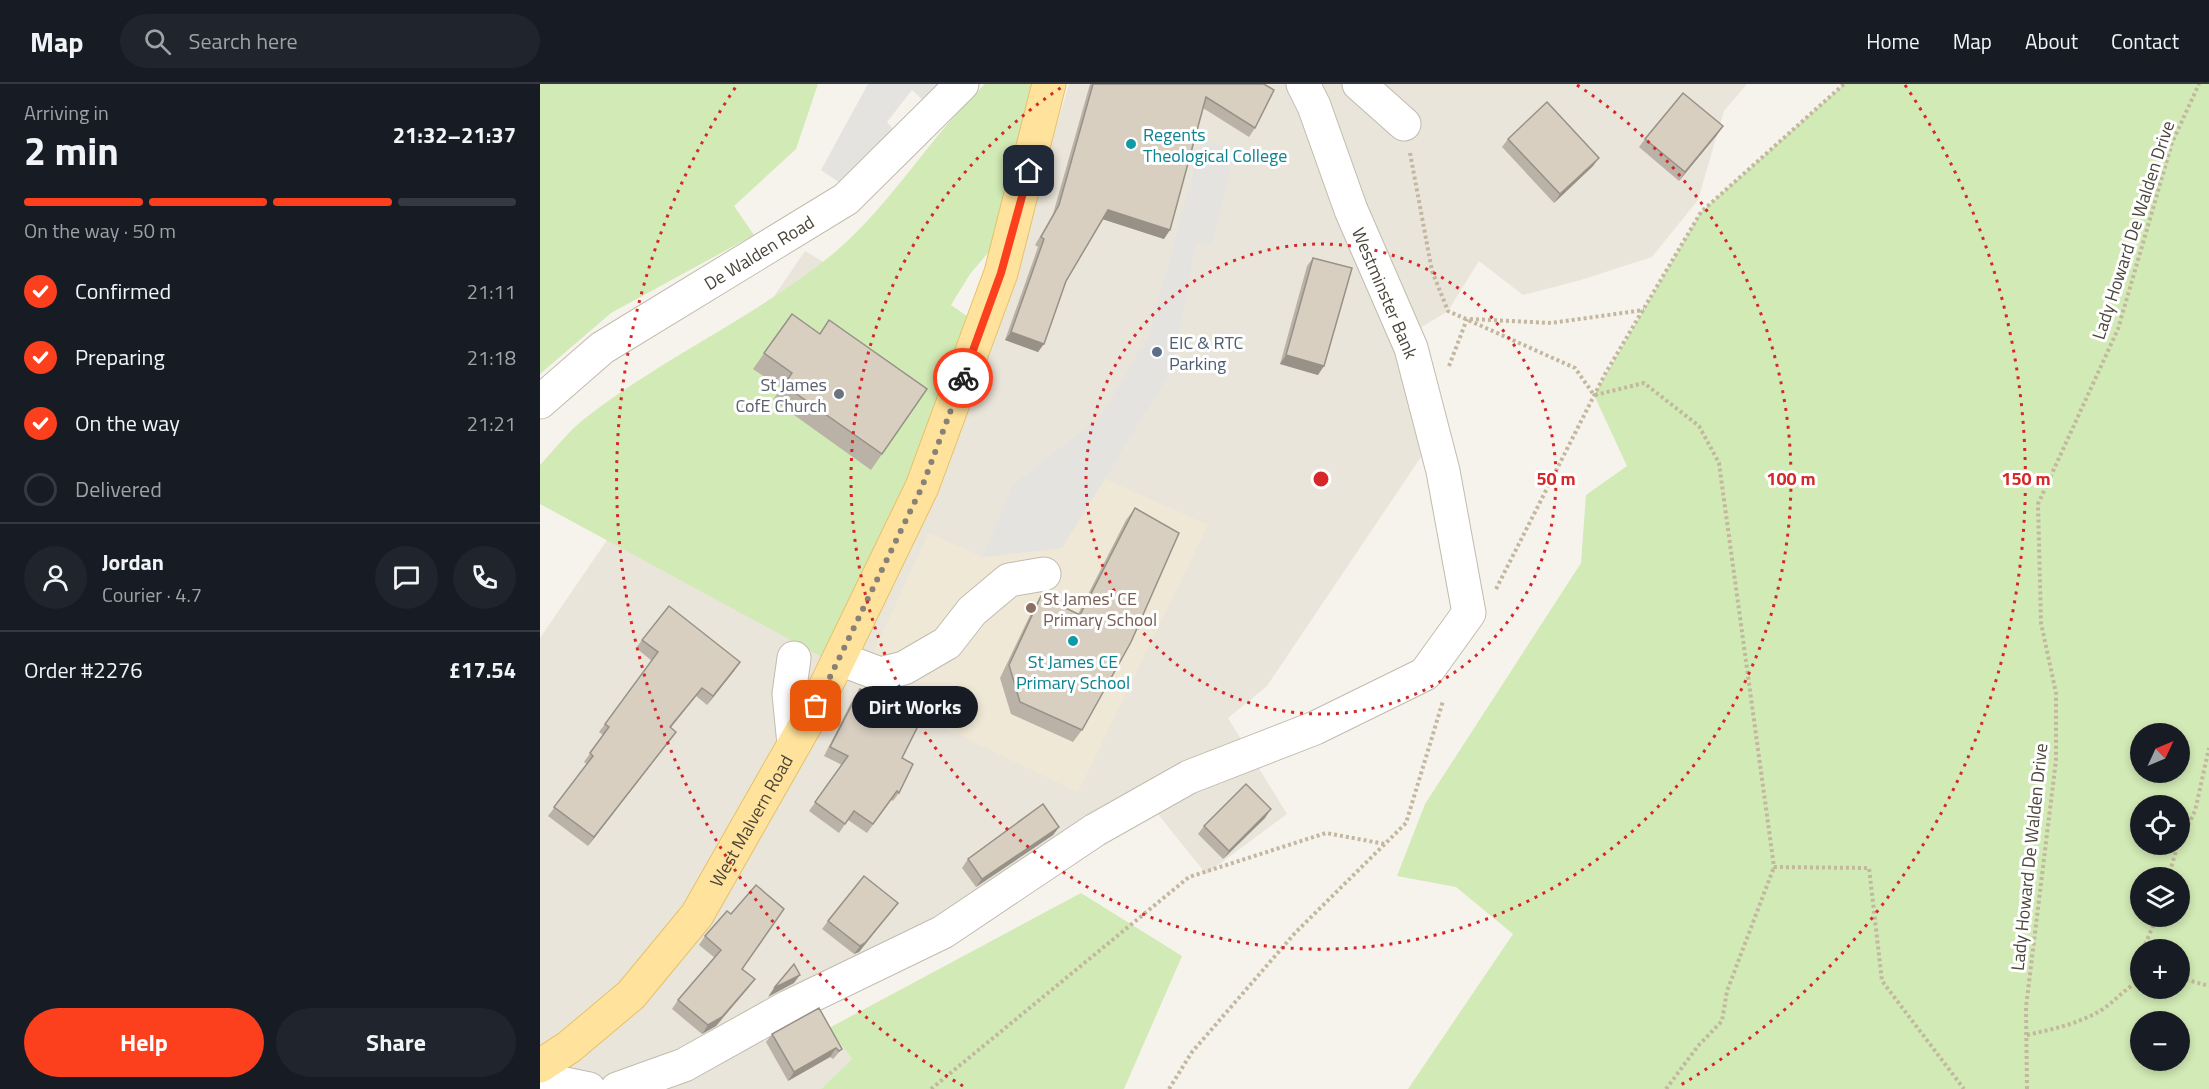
<!DOCTYPE html>
<html lang="en">
<head>
<meta charset="utf-8">
<style>
	:root { --surface:#171b24; --page:#20242c; --text:#f1f3f6; --muted:#9ea1a6; --line:#363941; --accent:#fc3f1d }
	body { margin:0; font-family:"Titillium Web",sans-serif; background:var(--page); color:var(--text); height:100vh; display:flex; flex-direction:column; font-size:22px; white-space:nowrap }
	* { box-sizing:border-box; margin:0 }
	p { font-size:20px; color:var(--muted) }
	.icon { flex:none; width:33px; height:33px; fill:none; stroke:currentColor; stroke-width:2; stroke-linecap:round; stroke-linejoin:round }
	.map { position:relative; flex:1; overflow:hidden }
	.drawer { display:flex; flex-direction:column; background:var(--surface); width:540px }
	.drawer>* { flex:none }
	.needle { width:39px; rotate:46deg }
	.controls { position:absolute; left:1590px; top:639px; display:grid; gap:12px }
	.controls a { display:grid; place-items:center; width:60px; height:60px; border-radius:50%; background:var(--surface); box-shadow:0 3px 9px #0003; font-size:30px }
	.pin { position:absolute; display:grid; place-items:center; width:51px; height:51px; color:#fff; margin:-26px; border-radius:12px; box-shadow:0 3px 9px #0006 }
	.courier { position:absolute; display:grid; place-items:center; width:60px; height:60px; margin:-30px; border:4px solid #fc3f1d; border-radius:50%; background:#fff; color:#222; box-shadow:0 2px 8px #0007 }
	.bubble { position:absolute; height:42px; border-radius:21px; background:var(--surface); box-shadow:0 3px 9px #0003; font-size:20px; font-weight:700; line-height:42px; text-align:center }
	.overview em { font-style:normal; font-weight:700 }
	.overview div { display:flex; flex-direction:column-reverse }
	.overview { display:flex; align-items:center; justify-content:space-between; height:102px; padding:0 24px }
	h1 { font-size:39px; font-weight:700; line-height:45px }
	.bar { display:grid; grid-template-columns:repeat(4,1fr); gap:9px 6px; align-content:center; height:72px; padding:0 24px }
	.bar i { height:8px; border-radius:4px; background:var(--line) }
	.bar .on { background:var(--accent) }
	.bar p { grid-column:span 4 }
	.line { display:flex; align-items:center; gap:15px; padding:0 24px; border-top:2px solid var(--line) }
	.line div { flex:1 }
	.round { display:grid; place-items:center; flex:none; width:63px; height:63px; border-radius:32px; background:var(--page) }
	ol { padding:0 24px; list-style:none }
	li { display:flex; align-items:center; gap:18px; height:66px }
	li p { margin-inline-start:auto }
	li .icon { padding:6px; border-radius:50%; background:var(--accent); color:#fff; stroke-width:4 }
	li:last-child { color:var(--muted) }
	li i { width:33px; height:33px; border:3px solid var(--line); border-radius:50% }
	.primary-button { display:flex; gap:12px; margin-top:auto; padding:12px 24px }
	.primary-button a { flex:1; height:69px; border-radius:36px; background:var(--accent); color:#fff; font-size:24px; font-weight:700; line-height:69px; text-align:center }
	.primary-button a+a { background:var(--page); color:var(--text) }
	header { display:flex; align-items:center; gap:36px; box-sizing:border-box; height:84px; padding:0 30px; background:var(--surface); border-bottom:2px solid var(--line) }
	header strong { font-size:28px }
	nav { display:flex; gap:33px; margin-inline-start:auto; font-size:21px }
	.search { width:420px; height:54px; background:var(--page); display:flex; align-items:center; gap:15px; box-sizing:border-box; padding:0 21px; border-radius:33px; color:var(--muted); font-size:22px }
	main { display:flex; flex:1; min-height:0 }
	.map>svg:first-child { display:block }
</style>
</head>
<body>
<header>
<strong>Map</strong>
<div class="search"><svg class="icon" aria-label="search" viewBox="0 0 24 24"><circle cx="10" cy="10" r="6"/><path d="M15 15l6 6"/></svg>Search here</div>
<nav><a>Home</a><a>Map</a><a>About</a><a>Contact</a></nav>
</header>
<main>
<section class="drawer">
<div class="overview"><div><h1>2 min</h1><p>Arriving in</p></div><em>21:32–21:37</em></div>
<div class="bar"><i class="on"></i><i class="on"></i><i class="on"></i><i></i><p>On the way · 50 m</p></div>
<ol>
<li><svg class="icon" aria-label="check" viewBox="0 0 24 24"><path d="M5 12l5 5 9-10"/></svg>Confirmed<p>21:11</p></li>
<li><svg class="icon" aria-label="check" viewBox="0 0 24 24"><path d="M5 12l5 5 9-10"/></svg>Preparing<p>21:18</p></li>
<li><svg class="icon" aria-label="check" viewBox="0 0 24 24"><path d="M5 12l5 5 9-10"/></svg>On the way<p>21:21</p></li>
<li><i></i>Delivered</li>
</ol>
<div class="line" style="height:108px"><a class="round"><svg class="icon" aria-label="person" viewBox="0 0 24 24"><circle cx="12" cy="8" r="4"/><path d="M4 21q1-7 8-7t8 7"/></svg></a><div><b>Jordan</b><p>Courier · 4.7</p></div><a class="round"><svg class="icon" aria-label="chat" viewBox="0 0 24 24"><path d="M4 5h16v11H9l-5 4z"/></svg></a><a class="round"><svg class="icon" aria-label="phone" viewBox="0 0 24 24"><path d="M5 4h4l2 5-3 2q2 4 5 5l2-3 5 2v4C11 20 4 13 5 4z"/></svg></a></div>
<div class="line" style="height:78px"><div>Order #2276</div><b>£17.54</b></div>
<div class="primary-button"><a>Help</a><a>Share</a></div>
</section>
<div class="map">
<svg width="1669" height="1005" viewBox="0 0 1669 1005">
	<rect width="100%" height="100%" fill="#f6f3ec"/>
	<path fill="#eae5da" d="M529,0H1207L1184,27L1158,116L1112,173L1041,196L983,211L939,177L908,227L854,260L883,370L727,602L688,634L747,730L666,790L597,704L528,763L262,905L312,975L281,1005H0V554L265,167L446,276Z"/>
	<path fill="#efe8d6" d="M565,395L668,441L538,708L319,603L340,590L330,575L389,449L442,473L522,464Z"/>
	<g fill="#d2eab5" fill-rule="evenodd">
		<path d="M0,0H278L256,65L194,122L214,151L71,229L0,290Z"/>
		<path d="M445,0H494L453,163L430,190L411,221L431,235L387,353L282,573L0,420V381C14,366 28,348 44,335C123,273 216,233 294,169C352,120 390,52 445,0Z"/>
		<path d="M1304,0H1669V1005H868L973,850L916,803L857,792L885,720L1041,479L1046,411L1087,382L1054,311L1161,128ZM1600,650H1640V688H1600ZM1600,722H1640V760H1600ZM1600,794H1640V832H1600ZM1600,866H1640V904H1600ZM1600,938H1640V976H1600Z"/>
		<path d="M541,809L642,872L584,1005H281L312,975L289,944Z"/>
	</g>
	<g fill="#e5e3e0">
		<path d="M328,0H398L383,16L372,6L347,38L354,46L303,101L281,86Z"/>
		<path d="M662,56L695,66L671,162L656,158L632,286L522,464L442,473L474,400L561,332L609,251Z"/>
	</g>
	<g fill="none" stroke-linecap="round" stroke-linejoin="round">
		<g stroke="#c2bbae" stroke-width="35">
			<g id="minor">
				<path d="M819,0L864,40"/>
				<path id="s1" d="M0,318L62,264L306,115L422,0"/>
				<path d="M254,574L249,610L254,660"/>
				<path d="M300,575L340,590L364,584L407,559L432,527L469,496L504,490"/>
				<path d="M0,995L49,1005"/>
				<path d="M77,1005L144,981L248,923L403,848L555,746L649,693L775,644L885,590L929,529L903,387L871,264L811,126L774,22L763,0"/>
			</g>
		</g>
		<g stroke="#e6c16a" stroke-width="35">
			<g id="major">
				<path id="s2" d="M0,982L29,963L91,911L157,831L276,622L382,403L461,189L509,0"/>
			</g>
		</g>
		<g stroke="#c4b79f" stroke-width="4" stroke-dasharray="3 3" stroke-linecap="butt">
			<path d="M870,69L892,187L908,227L1035,284L1054,311"/>
			<path d="M930,235L1011,239L1104,226"/>
			<path d="M909,282L927,235"/>
			<path d="M1055,311L1104,299L1159,342L1179,379L1234,783L1329,784L1342,897L1424,1005"/>
			<path d="M956,505L1065,290L1161,128L1304,0"/>
			<path d="M1640,757L1655,727L1669,664"/>
			<path d="M1628,794L1638,760"/>
			<path d="M1603,866L1617,832"/>
			<path d="M1640,894L1669,902"/>
			<path d="M1487,951C1513,945 1539,940 1563,925C1576,916 1586,904 1600,896"/>
			<path d="M391,1005L649,793L786,749L845,760"/>
			<path d="M629,1005L652,968L755,849L866,739L903,617"/>
			<path d="M1126,1005L1158,962L1182,937L1187,907L1234,783"/>
			<path d="M1487,1005L1486,923L1516,676V609L1501,539L1498,420L1578,245L1632,59L1659,0"/>
		</g>
		<use href="#minor" stroke="#fff" stroke-width="33"/>
		<use href="#major" stroke="#ffe39c" stroke-width="33"/>
	</g>
	<g fill="#bab2a6">
		<path d="M550,0H724L715,44L709,53L663,24L624,155L563,135L526,197L498,268L465,256L498,163L495,161L513,130Z"/>
		<path d="M1183,42L1139,97L1099,63L1105,55Z"/>
		<path d="M968,55L1053,82L1014,119L962,63Z"/>
		<path d="M773,174L778,291L740,280L767,182Z"/>
		<path d="M252,230L280,250L387,305L331,386L233,316L241,304L213,285Z"/>
		<path d="M595,424L542,646L533,658L471,630L460,594L493,525L501,512L538,530L586,436Z"/>
		<path d="M102,556L194,587L167,621L156,612L130,644V656L48,762L8,732L47,680L44,678L63,651L59,648L112,577L96,564Z"/>
		<path d="M320,605L362,674L359,709L353,717L351,716L327,749L308,736L299,749L269,727L302,681L284,672L314,613Z"/>
		<path d="M725,734L683,775L658,750L664,742Z"/>
		<path d="M519,743L513,751L436,803L422,784L428,775Z"/>
		<path d="M358,819L319,868L314,870L282,845L288,837Z"/>
		<path d="M187,827L202,885L209,903L176,942L162,950L132,925L138,916L175,874L159,861L165,852Z"/>
		<path d="M232,950L302,965L293,975L290,973L248,997L226,958Z"/>
	</g>
	<g fill="#979187">
		<path d="M1183,42L1177,51L1139,97L1145,88Z"/>
		<path d="M1059,74L1053,82L1014,119L1020,110Z"/>
		<path d="M568,126L630,146L624,155L562,135Z"/>
		<path d="M471,248L504,260L498,268L465,256Z"/>
		<path d="M746,271L784,282L778,291L740,280Z"/>
		<path d="M200,578L194,587L167,621L173,612Z"/>
		<path d="M162,604L156,612L124,652L130,643Z"/>
		<path d="M136,648L130,656L48,762L54,753Z"/>
		<path d="M731,725L725,734L683,775L689,767Z"/>
		<path d="M519,743L513,751L436,803L442,795Z"/>
		<path d="M358,819L319,868L314,870L320,862Z"/>
		<path d="M260,891L254,899L228,913L234,904Z"/>
		<path d="M215,895L209,903L176,942L162,950L168,941Z"/>
		<path d="M296,964L290,973L248,997L254,988Z"/>
	</g>
	<g fill="#d8cfc1" stroke="#979187" stroke-width="1.5">
		<path d="M553,0H724L734,6L715,44L666,13L630,146L568,126L526,197L504,260L471,248L504,155L501,153L519,121Z"/>
		<path d="M1143,9L1183,42L1145,88L1105,55Z"/>
		<path d="M1007,18L1059,74L1020,110L968,55Z"/>
		<path d="M773,174L812,184L784,282L746,271Z"/>
		<path d="M252,230L280,250L289,236L387,305L342,370L244,301L252,289L224,269Z"/>
		<path d="M595,424L639,449L591,558L542,646L480,618L469,581L501,512L540,531Z"/>
		<path d="M129,522L200,578L173,612L162,604L130,643L136,648L54,753L14,723L53,672L50,669L69,643L65,640L118,568L102,556Z"/>
		<path d="M320,605L381,636L362,674L373,680L359,709L357,707L333,740L314,727L305,740L275,718L308,672L290,663Z"/>
		<path d="M706,700L731,725L689,767L664,742Z"/>
		<path d="M503,720L519,743L442,795L428,775Z"/>
		<path d="M324,792L358,819L325,859L320,862L288,837Z"/>
		<path d="M216,801L244,825L202,885L215,895L182,933L168,941L138,916L181,866L165,852L187,827L191,830Z"/>
		<path d="M254,880L260,891L234,904Z"/>
		<path d="M279,924L302,965L299,967L296,964L254,988L232,950Z"/>
	</g>
	<g fill="none" stroke-linecap="round" stroke-linejoin="round">
		<path stroke="#878178" stroke-width="6" stroke-dasharray="0 10.8" d="M276,622L382,403L423,294"/>
		<path stroke="#fc3f1d" stroke-width="8" d="M423,294L461,189L489,87"/>
	</g>
	<g fill="none" stroke="#d62828" stroke-width="3" stroke-dasharray="3 6">
		<circle cx="781" cy="395" r="235"/>
		<path d="M1037 1A470 470 0 1 1 525 1"/>
		<path d="M423 1002A705 705 0 0 1 197 1M1365 1A705 705 0 0 1 1139 1002"/>
	</g>
	<g fill="#0f9aa8" stroke="#fff" stroke-width="2">
		<circle cx="591" cy="60" r="6"/>
		<circle cx="533" cy="557" r="6"/>
	</g>
	<circle fill="#5c6f8a" stroke="#fff" stroke-width="2" cx="617" cy="268" r="6"/>
	<circle fill="#6b7280" stroke="#fff" stroke-width="2" cx="299" cy="310" r="6"/>
	<circle fill="#8d6e63" stroke="#fff" stroke-width="2" cx="491" cy="524" r="6"/>
	<g text-anchor="middle" dominant-baseline="central" stroke-width="6" stroke-linejoin="round" paint-order="stroke">
		<g font-size="18" fill="#0d838f" stroke="#fff" text-anchor="start">
			<text x="603" y="50">Regents<tspan x="603" dy="21">Theological College</tspan></text>
			<text x="533" y="577" text-anchor="middle">St James CE<tspan x="533" dy="21">Primary School</tspan></text>
		</g>
		<g font-size="18" fill="#4b4439" stroke="#fff">
			<text transform="translate(1593 146) rotate(-72)">Lady Howard De Walden Drive</text>
			<text stroke="none"><textPath href="#s1" startOffset="266">De Walden Road</textPath></text>
			<text transform="translate(845 209) rotate(67)">Westminster Bank</text>
			<text stroke="none"><textPath href="#s2" startOffset="328">West Malvern Road</textPath></text>
			<text transform="translate(1489 773) rotate(-84)">Lady Howard De Walden Drive</text>
		</g>
		<g font-size="18" fill="#4e5e75" stroke="#fff" text-anchor="start">
			<text x="629" y="258">EIC &amp; RTC<tspan x="629" dy="21">Parking</tspan></text>
		</g>
		<g font-size="18" fill="#5b616d" stroke="#fff" text-anchor="end">
			<text x="287" y="300">St James<tspan x="287" dy="21">CofE Church</tspan></text>
		</g>
		<g font-size="18" fill="#785e54" stroke="#fff" text-anchor="start">
			<text x="503" y="514">St James' CE<tspan x="503" dy="21">Primary School</tspan></text>
		</g>
	</g>
	<circle cx="781" cy="395" r="9" fill="#d62828" stroke="#fff" stroke-width="3"/>
	<g font-size="18" text-anchor="middle" font-weight="bold" fill="#d62828" stroke="#fff" stroke-width="6" stroke-linejoin="round" paint-order="stroke">
		<text x="1016" y="401">50 m</text>
		<text x="1251" y="401">100 m</text>
		<text x="1486" y="401">150 m</text>
	</g>
</svg>
<div class="controls">
<a><svg class="needle" viewBox="-14 -14 28 28"><path d="M0-13l5 13h-10z" fill="#e53935"/><path d="M0 13l5-13h-10z" fill="#9ea1a6"/></svg></a>
<a><svg class="icon" aria-label="locate" viewBox="0 0 24 24"><circle cx="12" cy="12" r="6"/><path d="M12 2v4M12 18v4M2 12h4M18 12h4"/></svg></a>
<a><svg class="icon" aria-label="layers" viewBox="0 0 24 24"><path d="M12 4l9 5-9 5-9-5zM3 14l9 5 9-5"/></svg></a>
<a>+</a>
<a>−</a>
</div>
<div class="pin" style="left:276px;top:622px;background:#ea580c"><svg class="icon" aria-label="bag" viewBox="0 0 24 24"><path d="M5 8h14l-1 12H6zM9 8a3 3 0 0 1 6 0"/></svg></div>
<div class="pin" style="left:489px;top:87px;background:#1f2937"><svg class="icon" aria-label="home" viewBox="0 0 24 24"><path d="M3 11l9-7 9 7M6 9v11h12V9"/></svg></div>
<div class="courier" style="left:423px;top:294px"><svg class="icon" aria-label="bike" viewBox="0 0 24 24"><circle cx="6" cy="16" r="4"/><circle cx="18" cy="16" r="4"/><path d="M6 16l4-8h5l3 8M10 8l3 8H6M13 5h3"/></svg></div>
<div class="bubble" style="left:312px;top:602px;width:126px">Dirt Works</div>
</div>
</main>
</body>
</html>
